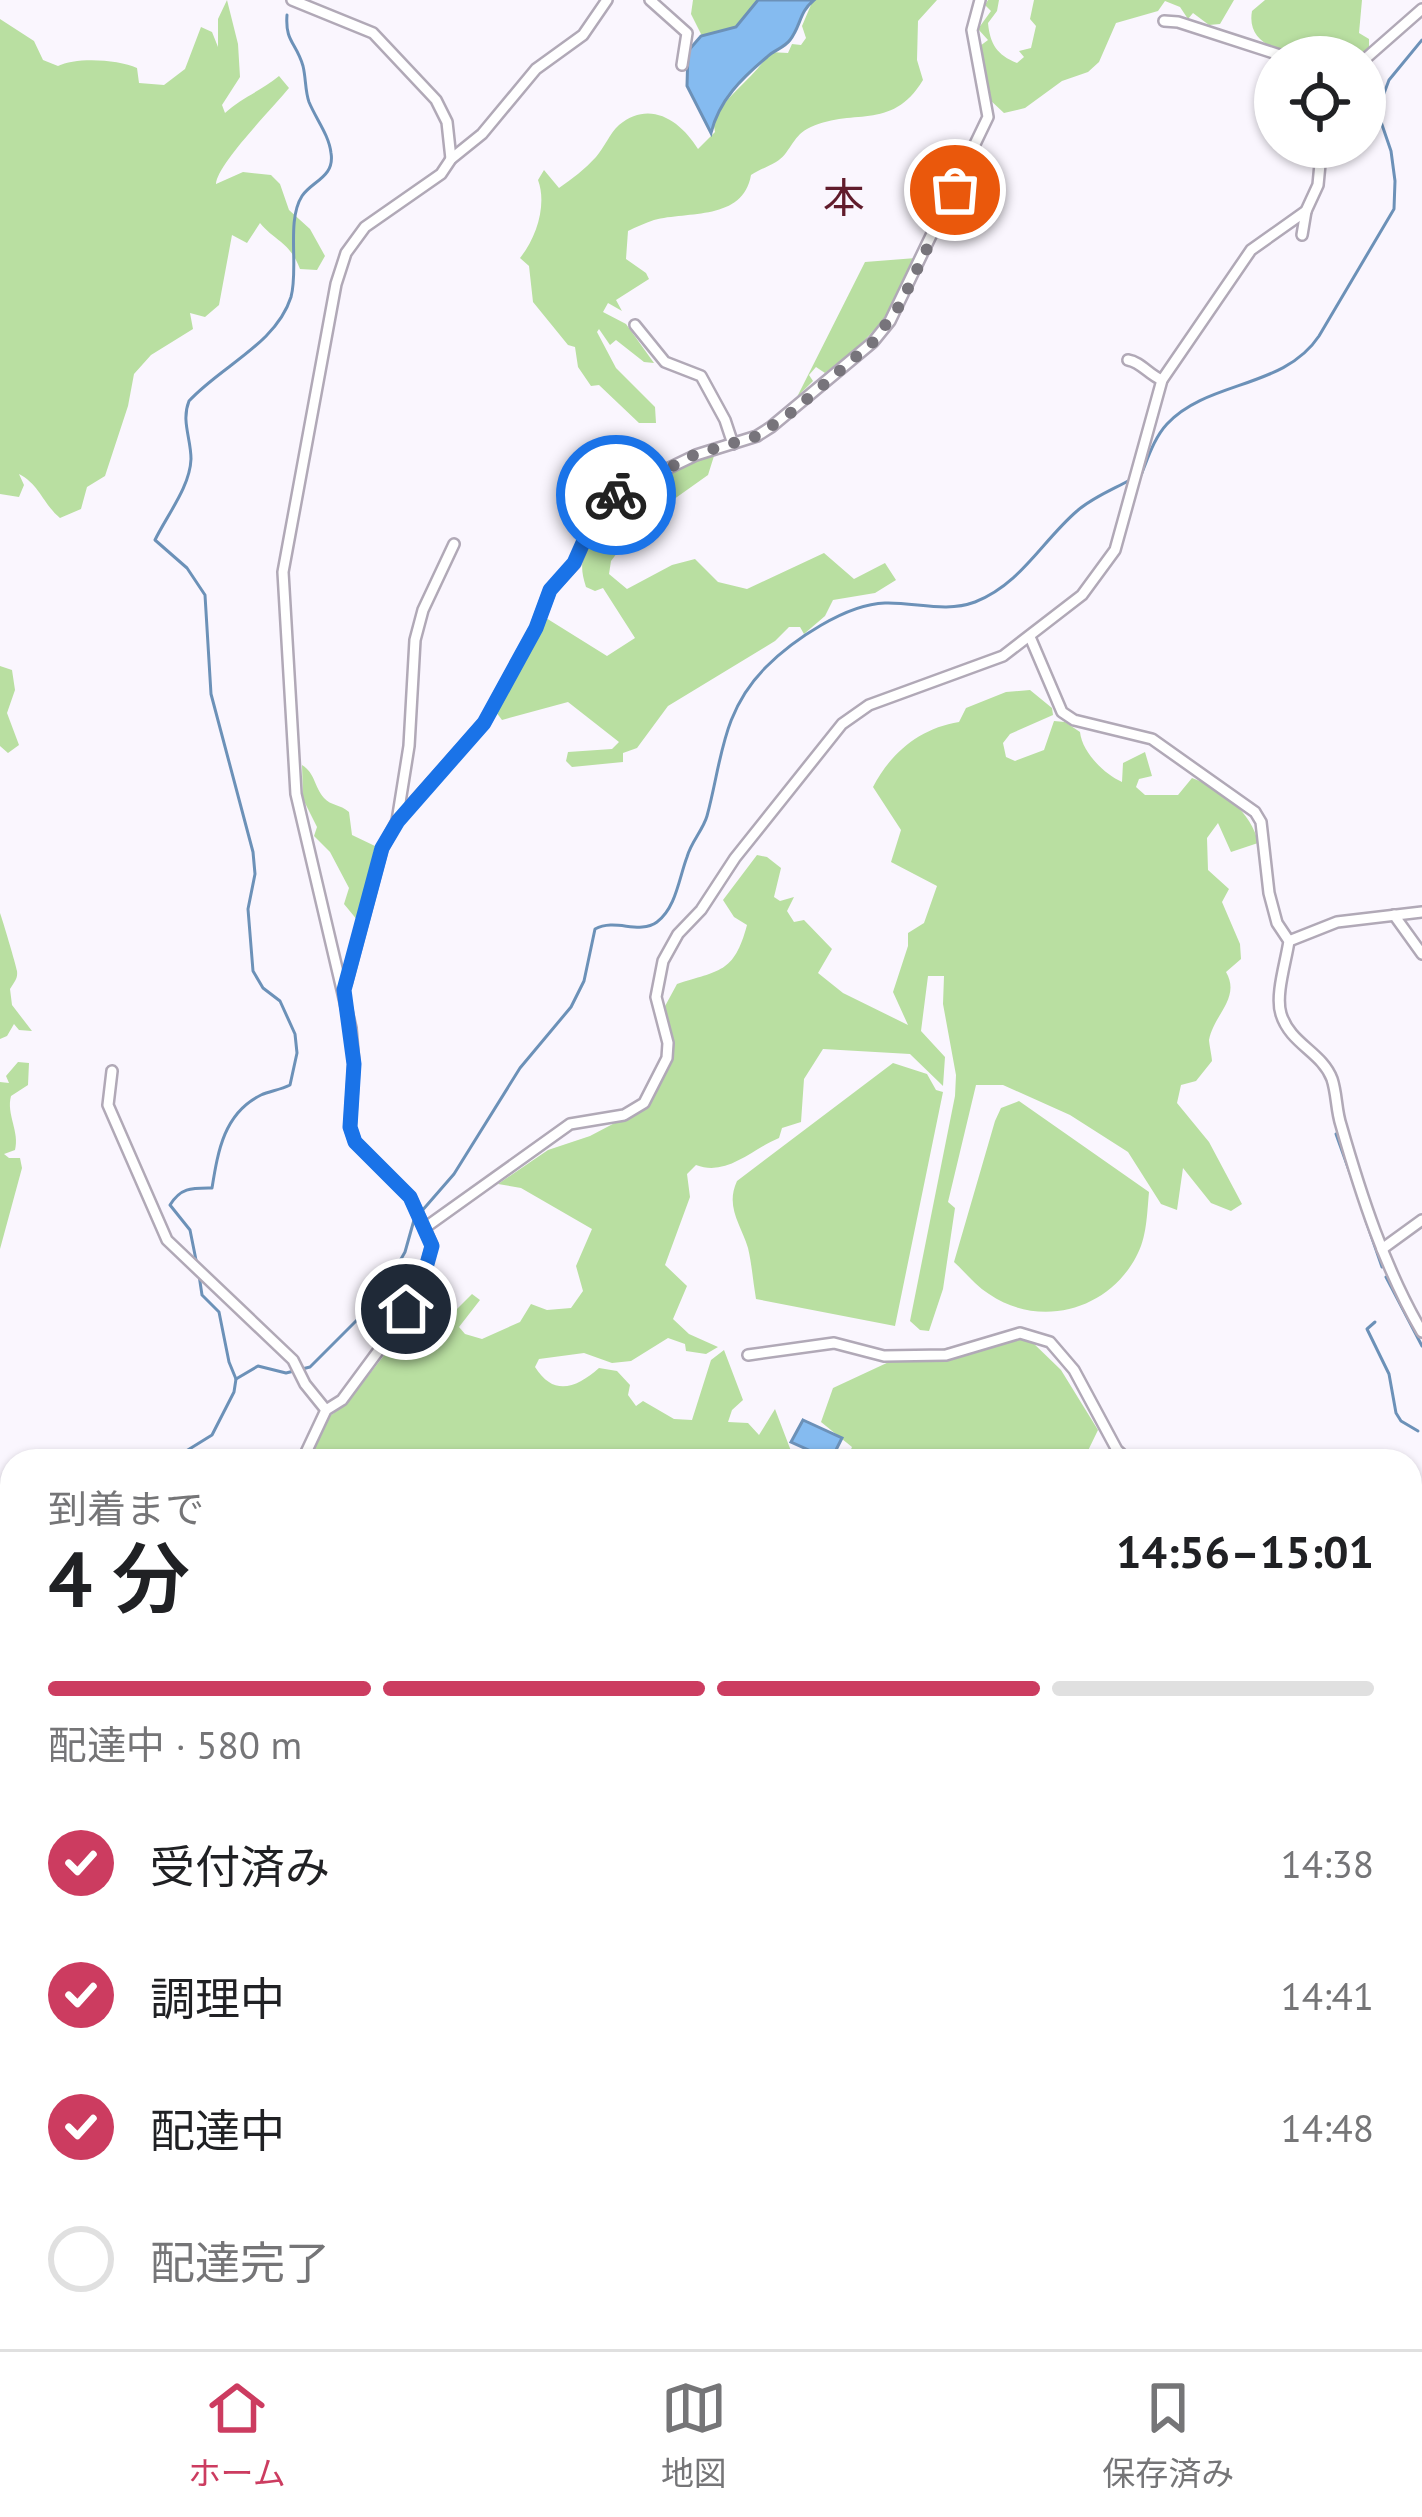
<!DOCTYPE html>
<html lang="ja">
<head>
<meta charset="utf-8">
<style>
	:root { --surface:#fff; --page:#f2f2f2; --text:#202124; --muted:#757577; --line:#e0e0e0; --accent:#cc3c60 }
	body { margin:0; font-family:"PT Sans","Noto Sans JP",sans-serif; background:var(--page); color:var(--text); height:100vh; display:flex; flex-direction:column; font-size:45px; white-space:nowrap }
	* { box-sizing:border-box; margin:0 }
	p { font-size:39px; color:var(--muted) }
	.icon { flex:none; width:66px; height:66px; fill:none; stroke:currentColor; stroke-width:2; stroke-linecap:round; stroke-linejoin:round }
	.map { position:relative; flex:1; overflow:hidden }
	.sheet { position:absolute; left:0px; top:1449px; width:1422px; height:900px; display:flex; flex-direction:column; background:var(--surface); border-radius:36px 36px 0 0; box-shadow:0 3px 9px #0004 }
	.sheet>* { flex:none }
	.controls { position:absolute; left:1254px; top:36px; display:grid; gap:24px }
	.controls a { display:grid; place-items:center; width:132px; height:132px; border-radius:50%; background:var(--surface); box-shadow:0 3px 9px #0004; font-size:60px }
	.pin { position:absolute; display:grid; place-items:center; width:102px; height:102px; color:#fff; margin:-51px; border:6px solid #fff; border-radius:50%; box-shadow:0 3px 12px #0007 }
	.courier { position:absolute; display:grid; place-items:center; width:120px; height:120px; margin:-60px; border:9px solid #1a73e8; border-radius:50%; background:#fff; color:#222; box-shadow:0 3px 15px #0007 }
	.overview em { font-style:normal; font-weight:600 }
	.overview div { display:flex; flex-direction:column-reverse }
	.overview { display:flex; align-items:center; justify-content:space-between; height:204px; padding:0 48px }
	h1 { font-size:78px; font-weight:600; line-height:90px }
	.bar { display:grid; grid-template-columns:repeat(4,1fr); gap:18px 12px; align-content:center; height:144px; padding:0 48px }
	.bar i { height:15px; border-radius:9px; background:var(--line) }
	.bar .active { background:var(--accent) }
	.bar p { grid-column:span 4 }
	ol { padding:0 48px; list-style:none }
	li { display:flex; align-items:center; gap:36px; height:132px }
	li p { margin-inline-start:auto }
	li .icon { padding:12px; border-radius:50%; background:var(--accent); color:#fff; stroke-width:4 }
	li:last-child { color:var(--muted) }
	li i { width:66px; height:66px; border:6px solid var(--line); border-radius:50% }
	.tabs { display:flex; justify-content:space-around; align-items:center; height:168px; border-top:3px solid var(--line); background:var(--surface); font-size:33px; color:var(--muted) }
	.tabs a { display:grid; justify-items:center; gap:6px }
	.tabs .active { color:var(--accent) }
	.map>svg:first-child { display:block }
</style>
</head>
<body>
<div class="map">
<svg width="1422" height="2349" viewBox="0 0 1422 2349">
	<rect width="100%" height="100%" fill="#faf6fe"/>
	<g fill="#b9dfa1">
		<path d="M227,0L238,44L240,77L222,105L225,113C241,98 261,91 279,76L289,88C272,109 217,164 216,184L243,172L271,175L280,184L289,210L310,229L325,256L317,270L300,269C289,241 277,243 260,223L247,243L232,235L219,305L205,317L190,313L193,329L151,355L134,374L128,406L105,476L87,487L81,509L60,518C43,504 40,485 19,474L24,485L19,497L0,494V19L34,41L43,60L58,66C75,57 118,59 137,68L139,83L164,85L185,69L201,27L212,32L218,47V19Z"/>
		<path d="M693,0H785L764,18L704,40L691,14Z"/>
		<path d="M813,0H937L918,21L917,60L923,80C891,133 851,106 807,129C793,136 789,155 776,162C767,167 759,170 751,175C743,221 688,211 654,220C645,223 636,227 628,231L626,259L646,273L649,279L616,300L622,311L608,303L603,312L626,324L654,363L644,362L616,340L610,345L599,329L597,332L616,368L655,407L656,423H639L599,385L591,386L578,367L575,347L568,345L533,302L529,266L520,258C537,237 547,204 538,180L544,170L559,188C572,179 585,169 596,157C604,148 610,133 619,125C650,99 681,121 698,149L715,132L713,120C727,94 754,78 770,52L788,53L792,44L801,45L806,38L802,26Z"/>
		<path d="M988,0H999L997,11L988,23C990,44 997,55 1017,63L1024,57L1019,51L1031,48L1036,26L1030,19L1034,0H1234L1220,24L1209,25L1193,13L1188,19L1180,7L1165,1L1158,11L1116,23L1099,62L1088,72L1062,81L1025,108L1004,113L989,99L980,46L988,40L978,29L991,11L985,5Z"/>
		<path d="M1265,0H1362L1359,33L1369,39V47L1358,57C1326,57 1243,61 1252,11Z"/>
		<path d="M916,258C890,318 876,334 825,373L816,367L809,375L813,381L797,397L865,262Z"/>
		<path d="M714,456L708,475L639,524L611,561L609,574L627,589L672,565L695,559L718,582L747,589L824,553L854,579L885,563L896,580L875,593L833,600L825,616L804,634L800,627H789L775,641L668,706L637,748L623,753V762L572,767L566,761L568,752L612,749L619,742L568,702L502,720L496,712L546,618L607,656L635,638L603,588L595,591L586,587C580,568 581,561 589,542C612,487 651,485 701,459Z"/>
		<path d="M0,666L12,670L15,690L7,713L19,745L8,753L0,746Z"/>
		<path d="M1030,690L1052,708L1053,715L1010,734L1003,743L1006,757L1015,761L1044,750L1054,721L1065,722L1080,732C1082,752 1104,774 1122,782L1123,763L1145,752L1152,776L1139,779L1136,787L1145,795H1178L1192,778C1219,787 1253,813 1258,843L1231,852L1218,823L1207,838L1208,870L1229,889L1222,902L1240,944L1241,959L1226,972C1241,998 1214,1014 1209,1040C1209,1043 1212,1057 1212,1061L1196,1081L1181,1085L1177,1103L1209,1142L1242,1204L1231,1211L1211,1203L1183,1168L1177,1210L1161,1204L1128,1152L1070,1115L1003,1085H976L948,1202L955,1208L943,1289L929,1331L920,1330L910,1321L955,1096L956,1075L943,1004L944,976H928L921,1031L945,1057L943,1086L910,1054L823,1049L804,1079L801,1122L782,1128L779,1138C752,1149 727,1177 696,1165L687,1174L690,1197L665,1265L687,1286L673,1319L689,1334L718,1347L706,1354L686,1351L685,1344L668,1338L631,1361L612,1363L584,1353L539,1359L535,1367C554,1397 576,1388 599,1368L617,1371L630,1385L628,1395L636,1406L643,1401L674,1419L692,1420L711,1360L724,1350L743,1400L732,1410L728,1422L748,1423L759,1435L775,1409L791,1451L807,1454V1461H305L330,1416L347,1403L410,1322L426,1330L445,1321L472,1294L480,1300L459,1327L465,1334L482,1339L520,1322L531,1304L547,1310L571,1308L583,1291L576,1266L592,1229L521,1188L498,1184L548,1150L590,1136L628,1116L655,1087L663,1047L664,1008L677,984C719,970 734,974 747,925L734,917L723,900L757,855L767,857L781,868L774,897L780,901L794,897L787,911L794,922L804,920L832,949L818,973L843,993L908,1025L893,992L908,946V933L924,923L937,886L891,862L901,830L873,787C891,752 921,728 959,722L966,708L1006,692Z"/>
		<path d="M302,765C315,773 314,786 324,798C331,806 340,804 349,812L352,835L375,846L358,921L344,904L349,888L330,852L314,836L317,827L303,799Z"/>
		<path d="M0,913C2,918 16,965 17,971C18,979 14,982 10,989L12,1005L32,1031L19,1030L14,1024L7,1036L0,1039Z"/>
		<path d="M18,1062L29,1063L28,1085L11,1096C6,1114 20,1132 15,1150L4,1154L9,1158H20L22,1168L0,1249V1082L9,1083L6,1076Z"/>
		<path d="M893,1063L927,1074L936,1090L943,1092L895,1326L756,1299C753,1282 752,1265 748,1248C741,1224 725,1207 737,1181Z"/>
		<path d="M1019,1101L1149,1192C1147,1213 1147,1238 1136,1257C1108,1310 1040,1329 989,1294C976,1286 965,1272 954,1262L995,1121L1001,1108Z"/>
		<path d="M988,1338H1028L1061,1370L1098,1430L1083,1461H846L852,1447L821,1422L833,1388L891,1361Z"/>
	</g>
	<g fill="#85bbf0" stroke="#6c91b8" stroke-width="3">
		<path d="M758,0H814C799,12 801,26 790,40C784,48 774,50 767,57C742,78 719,100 711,133L687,86L688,51L701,36L736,27Z"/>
		<path d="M803,1420L842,1438L831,1460L791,1442Z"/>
	</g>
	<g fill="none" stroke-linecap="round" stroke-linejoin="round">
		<g stroke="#6c91b8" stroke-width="3">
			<path d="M1141,475C1148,458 1154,438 1167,424C1208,380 1284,389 1319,336L1394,209L1395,181L1391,151L1379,116L1380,104L1389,80L1422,40"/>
			<path d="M1336,1134L1356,1190"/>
			<path d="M1365,1218L1382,1267"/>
			<path d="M197,1265L190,1230L170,1205C181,1187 192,1188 212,1188C218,1151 224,1113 261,1095C270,1091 280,1090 290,1085L297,1053L295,1034L280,1001L263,988L253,971L248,909L255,874L253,852L211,694L205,595L187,568L155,540C167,515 190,487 191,459C191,438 181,421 189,401C221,366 276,344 291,297C299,268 286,221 302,196C312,181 335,177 331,153C329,135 316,119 309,102C305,91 306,78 303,66C296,42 285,42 287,15"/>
			<path d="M1386,1277L1422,1346"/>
			<path d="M1375,1322L1367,1329L1389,1374L1396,1413L1401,1421L1418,1431"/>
			<path d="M236,1379L258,1366L286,1373L310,1367L379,1298L405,1252L414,1220L454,1174L520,1068L571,1007L584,981L595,929C616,918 639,935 657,922C676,908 679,878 687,857C691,842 703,830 707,816C722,761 721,712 766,667C793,640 846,604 885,603C916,602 945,613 975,602C1021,584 1042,541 1077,511C1093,497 1114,489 1132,479"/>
			<path d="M170,1461L212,1435L234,1392L236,1379L229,1362L219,1312L202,1295L199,1275"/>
			<path d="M0,1723L12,1714"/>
		</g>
		<g stroke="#b1a9b7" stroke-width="14">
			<g id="minor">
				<path d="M292,0L373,33L436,100L447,122L451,159"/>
				<path d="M650,0L687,33L682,65"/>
				<path d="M1164,21L1178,22L1286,57"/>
				<path d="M1365,59L1422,9"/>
				<path d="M1302,235L1306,211"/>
				<path d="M635,325L665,362L701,376L725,420L733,444"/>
				<path d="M1128,360C1141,362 1149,375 1162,380"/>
				<path d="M1030,637L1062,712L1074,720L1152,739L1255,812L1261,822L1269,893L1277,923L1289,941C1286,962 1275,995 1281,1014C1290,1044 1322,1052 1332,1079C1337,1094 1336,1110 1341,1125C1361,1195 1385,1269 1422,1332"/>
				<path d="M397,821L409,746L415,640L423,610L454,544"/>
				<path d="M1394,915L1422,954"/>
				<path d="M1289,941L1337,922L1422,912"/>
				<path d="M346,984L382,849L397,821L484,723L536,628L550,590L575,563L594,518L621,491L696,455L757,436L771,427L873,342L890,321L988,117L972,30L980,0"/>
				<path d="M112,1071L108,1105L167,1240L293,1360L305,1384L326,1410"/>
				<path d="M426,1227L570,1124L624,1115L644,1103L667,1058L668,1043L656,997L663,961L678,934L701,910L735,858L842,724L869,705L1003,656L1082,595L1115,550L1162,380L1251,250L1306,211L1318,185L1320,164L1316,147"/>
				<path d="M1382,1249L1422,1220"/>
				<path d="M748,1355L834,1343L884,1356L946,1355L1020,1333L1050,1342L1074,1370L1117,1450L1129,1461"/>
				<path d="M302,1461L326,1410L342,1400L390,1335L422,1282L432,1245L410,1197L355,1142L350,1127L354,1064L351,1028L296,794L283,572L336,284L346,253L365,227L441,174L451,159L482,134L536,69L583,35L607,0"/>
				<path d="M1410,1581L1422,1579"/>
				<path d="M0,1669L12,1688"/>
				<path d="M1410,1718L1422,1734"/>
				<path d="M0,1736L12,1733"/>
				<path d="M1410,1742L1422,1758"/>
				<path d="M1410,1958L1422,1947"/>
				<path d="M0,1984L12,1990"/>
				<path d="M0,2117L12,2111"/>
				<path d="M0,2281L12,2267"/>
				<path d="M465,2337L475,2349"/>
				<path d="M823,2337L831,2349"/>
				<path d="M1321,2337L1329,2349"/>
				<path d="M119,2349L133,2337"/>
				<path d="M343,2349L356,2337"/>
				<path d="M849,2349L861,2337"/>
				<path d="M1153,2349L1167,2337"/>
				<path d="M1226,2349L1231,2337"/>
			</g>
		</g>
		<use href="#minor" stroke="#fff" stroke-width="9"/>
	</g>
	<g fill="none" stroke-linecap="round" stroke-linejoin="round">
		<path stroke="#77747b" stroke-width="12" stroke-dasharray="0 21.6" d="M616,495L696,454L757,436L792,412L873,342L900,305L955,190"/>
		<path stroke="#1a73e8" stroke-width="15" d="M406,1309L422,1282L432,1246L410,1197L355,1142L350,1127L354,1064L344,990L382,848L398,821L484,723L536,628L550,590L574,563L594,518L616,495"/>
	</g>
	<g text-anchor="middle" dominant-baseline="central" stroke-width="9" stroke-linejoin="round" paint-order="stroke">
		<g font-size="42" fill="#611c2c" stroke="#faf6fe">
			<text x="844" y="197">本</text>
		</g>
	</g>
</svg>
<div class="controls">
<a><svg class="icon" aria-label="locate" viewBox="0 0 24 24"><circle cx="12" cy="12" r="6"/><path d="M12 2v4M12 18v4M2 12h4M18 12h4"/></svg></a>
</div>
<div class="pin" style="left:955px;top:190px;background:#ea580c"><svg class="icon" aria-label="bag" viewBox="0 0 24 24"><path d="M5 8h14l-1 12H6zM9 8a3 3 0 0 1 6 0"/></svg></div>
<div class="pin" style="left:406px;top:1309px;background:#1f2937"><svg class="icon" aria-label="home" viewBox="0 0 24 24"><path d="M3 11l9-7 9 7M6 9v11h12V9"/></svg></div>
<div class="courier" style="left:616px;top:495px"><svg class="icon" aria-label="bike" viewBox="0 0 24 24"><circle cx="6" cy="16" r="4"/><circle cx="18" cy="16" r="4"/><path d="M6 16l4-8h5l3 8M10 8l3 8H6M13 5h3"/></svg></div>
<section class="sheet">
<div class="overview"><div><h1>4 分</h1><p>到着まで</p></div><em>14:56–15:01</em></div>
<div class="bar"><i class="active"></i><i class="active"></i><i class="active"></i><i></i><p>配達中 · 580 m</p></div>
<ol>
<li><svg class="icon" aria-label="check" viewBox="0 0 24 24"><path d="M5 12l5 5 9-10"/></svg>受付済み<p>14:38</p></li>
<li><svg class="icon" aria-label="check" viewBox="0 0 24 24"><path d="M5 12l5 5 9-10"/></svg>調理中<p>14:41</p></li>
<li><svg class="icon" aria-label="check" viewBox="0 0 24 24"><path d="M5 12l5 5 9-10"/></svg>配達中<p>14:48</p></li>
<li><i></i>配達完了</li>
</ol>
</section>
</div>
<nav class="tabs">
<a class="active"><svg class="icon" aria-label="home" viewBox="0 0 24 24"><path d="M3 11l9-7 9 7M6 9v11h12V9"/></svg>ホーム</a>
<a><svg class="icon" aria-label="map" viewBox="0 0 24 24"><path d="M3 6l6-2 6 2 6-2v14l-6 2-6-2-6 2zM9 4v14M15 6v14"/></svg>地図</a>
<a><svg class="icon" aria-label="saved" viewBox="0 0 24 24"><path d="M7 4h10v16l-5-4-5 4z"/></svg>保存済み</a>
</nav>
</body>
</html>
